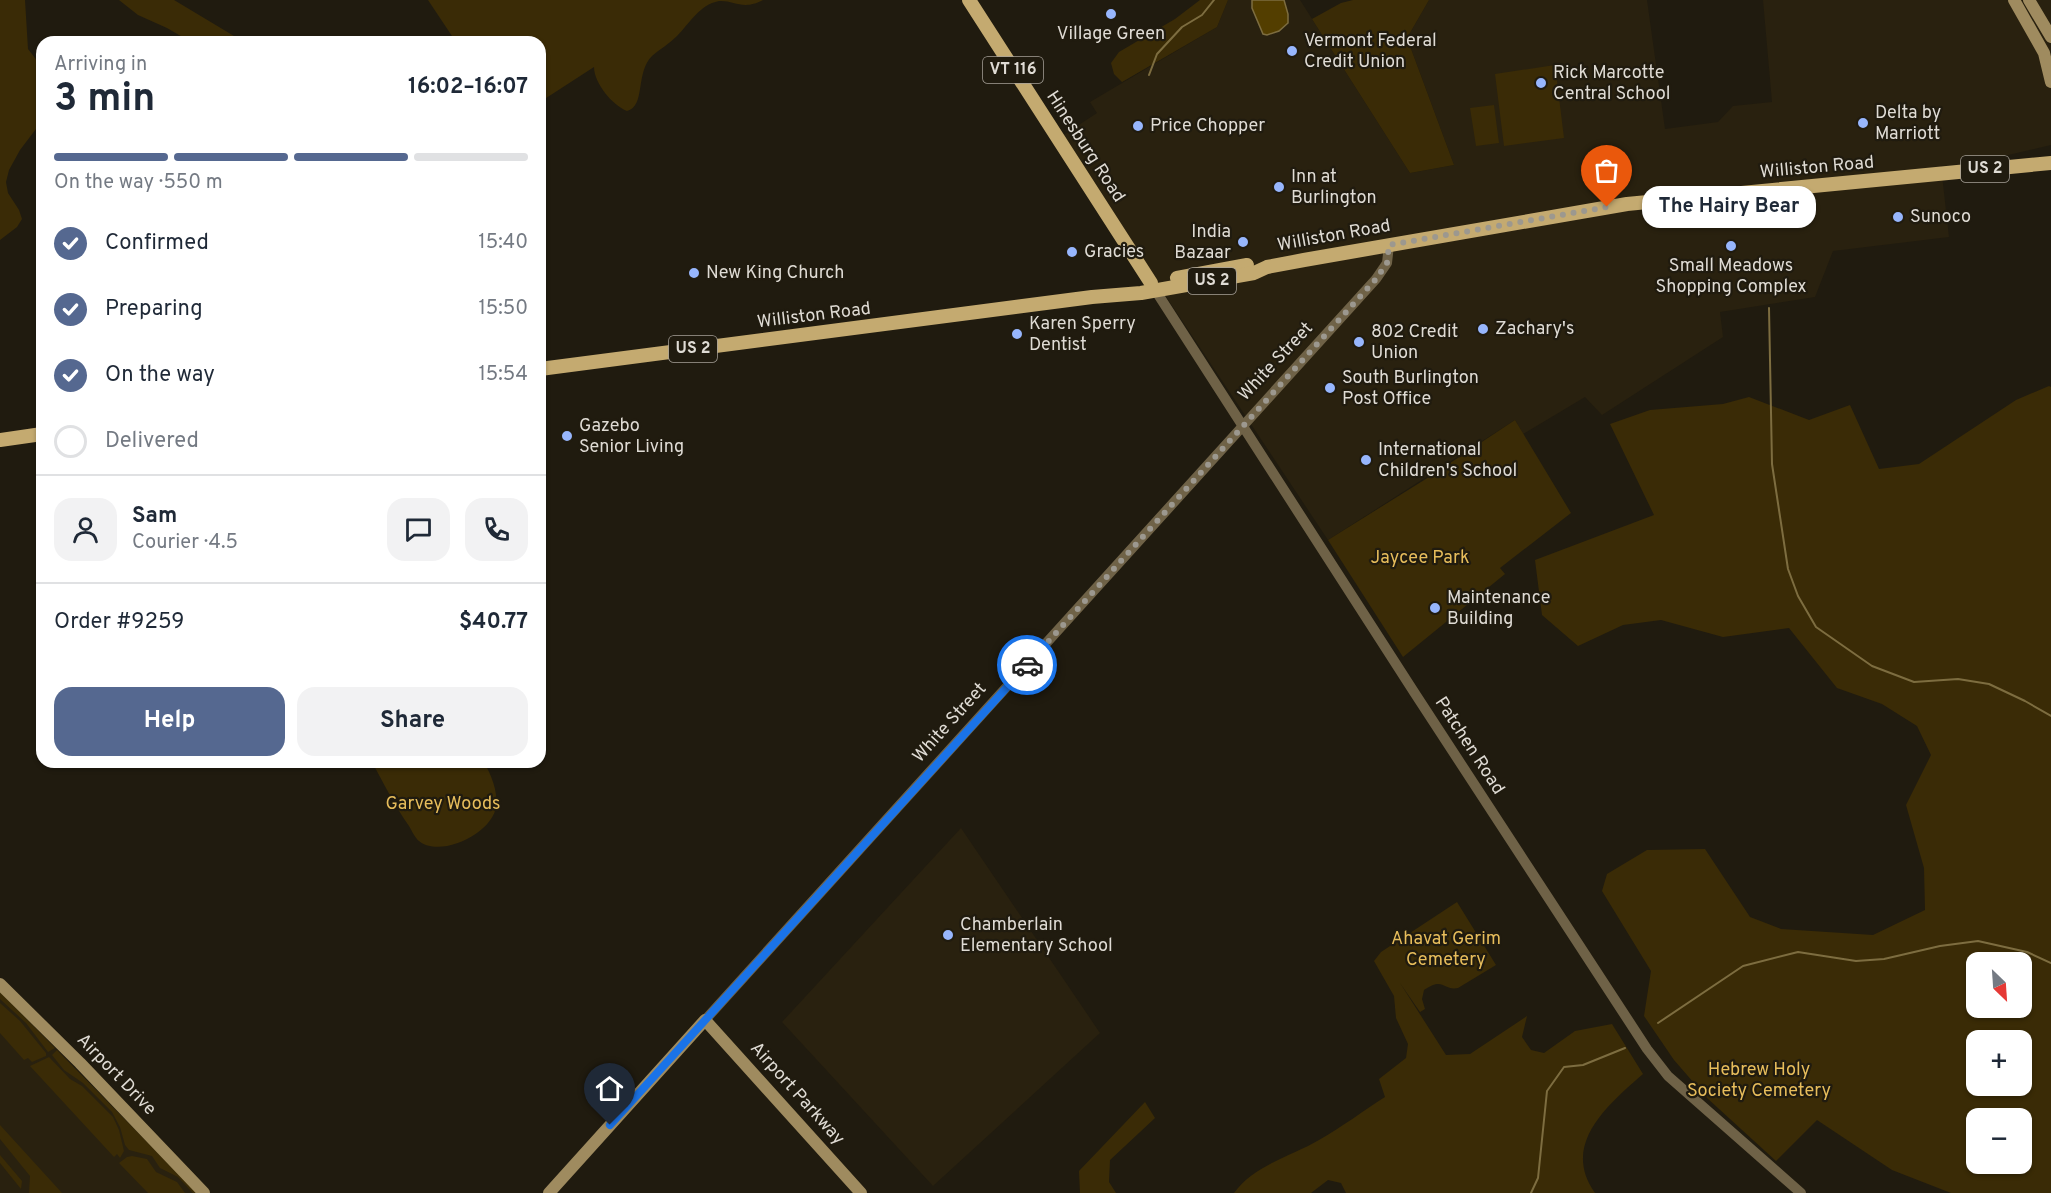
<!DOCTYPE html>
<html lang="en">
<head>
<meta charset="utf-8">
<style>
	:root { --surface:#fff; --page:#f2f2f3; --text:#1f2937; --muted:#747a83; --line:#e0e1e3; --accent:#556890 }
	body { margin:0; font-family:Overpass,sans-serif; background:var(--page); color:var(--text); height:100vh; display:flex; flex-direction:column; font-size:22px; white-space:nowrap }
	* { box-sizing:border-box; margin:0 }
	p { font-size:20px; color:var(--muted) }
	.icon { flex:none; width:33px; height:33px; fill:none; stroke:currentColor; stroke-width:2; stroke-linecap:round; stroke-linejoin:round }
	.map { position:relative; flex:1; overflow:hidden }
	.drawer { position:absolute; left:36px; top:36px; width:510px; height:732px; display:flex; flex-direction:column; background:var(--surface); border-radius:18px; box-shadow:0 2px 4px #0004 }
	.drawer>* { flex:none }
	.needle { width:39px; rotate:155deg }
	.controls { position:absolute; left:1966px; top:952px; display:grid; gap:12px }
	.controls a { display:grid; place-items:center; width:66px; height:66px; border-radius:12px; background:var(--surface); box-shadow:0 2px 4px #0004; font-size:30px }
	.pin { position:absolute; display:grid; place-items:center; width:51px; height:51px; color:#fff; margin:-62px -26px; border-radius:50% 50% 50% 0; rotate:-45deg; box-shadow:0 0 6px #0007 }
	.pin .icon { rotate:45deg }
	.courier { position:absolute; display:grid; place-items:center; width:60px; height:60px; margin:-30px; border:4px solid #1a73e8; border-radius:50%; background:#fff; color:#222; box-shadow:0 2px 8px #0007 }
	.bubble { position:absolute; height:42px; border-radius:18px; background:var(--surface); box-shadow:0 2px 4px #0004; font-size:20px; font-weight:700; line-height:42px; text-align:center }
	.headline em { font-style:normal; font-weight:700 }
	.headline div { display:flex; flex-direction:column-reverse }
	.headline { display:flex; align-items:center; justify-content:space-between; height:102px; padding:0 18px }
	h1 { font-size:39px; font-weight:700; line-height:45px }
	.bar { display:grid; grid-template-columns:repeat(4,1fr); gap:9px 6px; align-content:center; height:72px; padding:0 18px }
	.bar i { height:8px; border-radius:4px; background:var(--line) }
	.bar .active { background:var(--accent) }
	.bar p { grid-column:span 4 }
	.line { display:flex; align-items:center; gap:15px; padding:0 18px; border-top:2px solid var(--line) }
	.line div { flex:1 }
	.round { display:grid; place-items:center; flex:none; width:63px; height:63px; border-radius:18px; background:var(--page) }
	ol { padding:0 18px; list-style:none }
	li { display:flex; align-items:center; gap:18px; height:66px }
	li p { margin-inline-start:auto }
	li .icon { padding:6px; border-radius:50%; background:var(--accent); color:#fff; stroke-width:4 }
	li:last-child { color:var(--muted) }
	li i { width:33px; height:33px; border:3px solid var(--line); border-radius:50% }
	.cta { display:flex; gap:12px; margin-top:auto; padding:12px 18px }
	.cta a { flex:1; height:69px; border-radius:18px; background:var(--accent); color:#fff; font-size:24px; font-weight:700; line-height:69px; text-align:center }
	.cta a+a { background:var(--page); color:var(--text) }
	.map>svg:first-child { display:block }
</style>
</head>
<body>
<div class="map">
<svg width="2051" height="1193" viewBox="0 0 2051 1193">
	<rect width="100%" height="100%" fill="#201b0f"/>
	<g fill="#29210f">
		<path d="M1228,0H1300L1410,173L1454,165L1407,38L1429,0H1647L1665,129L1718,122L1733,106L1772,102L1763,0H2051V145L1974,163L1941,166L1949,237L1833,251L1815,297L1720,312L1723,337L1602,415L1585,397L1523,434L1515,420L1328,540L1145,265L1062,136L1097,113L1090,102L1217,27Z"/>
		<path d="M961,828L1100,1033L933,1186L782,1022Z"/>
		<path d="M0,992L57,1050L197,1193H0Z"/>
	</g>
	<g fill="#3a2b06" fill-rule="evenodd">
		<path d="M0,0H25L28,49L42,67V121L20,150L9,170L6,182L8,193L19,210L22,219L17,227L0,240Z"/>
		<path d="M119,0H174L244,42H191L167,28L138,15Z"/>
		<path d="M428,0H763C743,11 734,0 719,1C699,5 690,23 677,36C669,44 660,49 652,56C635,73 646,106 627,111C612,105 594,83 594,67L540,102V42H456Z"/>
		<path d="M1200,0H1228L1217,27L1122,82L1114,74L1111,63L1119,52L1175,19Z"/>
		<path d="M1353,0H1429L1407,38L1454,165L1410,173L1312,19L1341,3Z"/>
		<path d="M1555,65L1564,138L1504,146L1495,74Z"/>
		<path d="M1494,105L1499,143L1476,146L1470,108Z"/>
		<path d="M2049,386L2051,387V1193H1951L1892,1170L1817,1120L1776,1161L1707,1098L1674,1060L1644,1016L1651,971L1602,891L1607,874L1647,850L1705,849L1750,917L1781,929L1873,935L1925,910L1924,868L1906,805L1931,755L1917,726L1882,704L1837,688L1789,628L1723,637L1661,620L1623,625L1578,646L1542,615L1535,560L1654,515L1610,424L1650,410L1723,404L1749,397L1809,420L1850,405L1879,469L1919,464L2016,400ZM1977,963H2022V1008H1977ZM1977,1041H2022V1086H1977ZM1977,1119H2022V1164H1977Z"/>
		<path d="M1515,420L1571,513L1500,568L1505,574L1403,657L1328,540L1429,477Z"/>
		<path d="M372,762H484C491,775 498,790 496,806C494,832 441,859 419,841C415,838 412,831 409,826C395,806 384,784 372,762Z"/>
		<path d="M1457,902L1496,965L1458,988C1443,991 1444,976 1424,990L1422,999L1425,1009L1420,1012L1400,983L1446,1055L1470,1054L1527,1016L1522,1037L1531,1050L1544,1053L1575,1031L1612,1024L1643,1074C1609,1104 1560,1144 1595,1193H1346L1341,1183L1328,1180L1311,1193H1234C1254,1165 1290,1157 1319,1140C1342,1127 1363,1111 1385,1097L1379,1079L1406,1058L1408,1044L1396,1018L1394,996L1374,961L1381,952Z"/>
		<path d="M0,992L55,1048L48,1052L26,1023L0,999Z"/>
		<path d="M0,1003L20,1021L46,1053V1056L32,1062L28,1058L24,1060L0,1033Z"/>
		<path d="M57,1050L197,1193H193L178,1177L160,1168L152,1156L129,1150L125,1145L120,1127L112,1112L83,1083L64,1070L52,1055Z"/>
		<path d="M49,1057L70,1079L82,1086L113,1117L119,1130L124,1151L120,1158L117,1154L114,1157L30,1066Z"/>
		<path d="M1145,1102L1155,1118L1110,1160L1109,1182L1116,1193H1080L1079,1171Z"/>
		<path d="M0,1125L62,1193H29L30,1176L0,1139Z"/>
		<path d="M0,1155L22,1181L21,1189L0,1163Z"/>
		<path d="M132,1156L147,1159L156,1172L177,1182L185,1193H148L119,1163L127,1157Z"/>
	</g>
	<path fill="#533e00" stroke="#7d6d40" stroke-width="1.5" d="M1252,0H1284L1288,14V23L1279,31L1267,35L1263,34L1252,8Z"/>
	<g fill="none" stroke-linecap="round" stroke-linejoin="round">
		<g stroke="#7d6d40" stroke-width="2">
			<path d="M1149,75L1157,54L1182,27L1202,15L1214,0"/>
			<path d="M1769,308L1772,464L1788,569L1798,596L1816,627L1872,666L1914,682L1958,679L1989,684L2025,701L2051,716"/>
			<path d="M1658,1023L1743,966L1798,952L1856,961L1884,959L1940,946L1978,941L2027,952L2051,963"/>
			<path d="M1531,1193L1538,1178L1547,1091L1564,1067L1583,1065L1625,1048"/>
		</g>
		<g stroke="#6f6247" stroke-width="10">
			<path d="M1152,285L1414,692L1647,1049L1668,1076L1801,1193"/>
			<path d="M705,1020L1376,279L1387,263L1389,245"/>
		</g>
		<g stroke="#9f8b5f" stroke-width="12">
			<path d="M2014,0L2044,53L2051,82"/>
			<path d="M2029,0L2051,37"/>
			<path d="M0,984L80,1063L204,1193"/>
			<path d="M549,1193L705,1020L861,1193"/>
		</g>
		<g stroke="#c4aa70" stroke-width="14">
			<path d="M969,0L1151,283"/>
			<path d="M1177,278L1247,265"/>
			<path d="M540,369L1092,297L1141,293L1254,273L1267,267L1304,260L1627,204L2051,163"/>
			<path d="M0,440L42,434"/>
		</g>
	</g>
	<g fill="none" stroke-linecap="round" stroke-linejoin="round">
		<path stroke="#9c988f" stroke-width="6" stroke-dasharray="0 10.8" d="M1027,665L1376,279L1387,263L1389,245L1607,207"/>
		<path stroke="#1a73e8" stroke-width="8" d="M610,1125L1027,665"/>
	</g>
	<g fill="#97b6fd" stroke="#201b0f" stroke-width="2">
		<circle cx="1111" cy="14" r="6"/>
		<circle cx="1292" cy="51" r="6"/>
		<circle cx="1541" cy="83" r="6"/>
		<circle cx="1863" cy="123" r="6"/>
		<circle cx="1138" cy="126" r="6"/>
		<circle cx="1279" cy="187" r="6"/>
		<circle cx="1898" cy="217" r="6"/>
		<circle cx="1243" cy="242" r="6"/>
		<circle cx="1731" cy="246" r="6"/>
		<circle cx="1072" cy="252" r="6"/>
		<circle cx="694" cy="273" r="6"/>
		<circle cx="1483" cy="329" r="6"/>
		<circle cx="1017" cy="334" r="6"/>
		<circle cx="1359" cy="342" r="6"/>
		<circle cx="1330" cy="388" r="6"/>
		<circle cx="567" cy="436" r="6"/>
		<circle cx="1366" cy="460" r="6"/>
		<circle cx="1435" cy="608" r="6"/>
		<circle cx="948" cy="935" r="6"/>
	</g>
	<g text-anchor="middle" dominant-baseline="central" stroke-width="4.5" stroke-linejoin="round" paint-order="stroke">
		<g fill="#201b0f" stroke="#a6a199" stroke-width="1.5">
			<rect x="983" y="57" width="60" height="26" rx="4.5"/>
			<rect x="1961" y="156" width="48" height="26" rx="4.5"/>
			<rect x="1188" y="268" width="48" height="26" rx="4.5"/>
			<rect x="669" y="336" width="48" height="26" rx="4.5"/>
		</g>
		<g font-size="16" font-weight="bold" fill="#dfdbd4">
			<text x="1013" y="70">VT 116</text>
			<text x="1985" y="169">US 2</text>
			<text x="1212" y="281">US 2</text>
			<text x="693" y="349">US 2</text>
		</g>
		<g font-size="18" fill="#dfdbd4" stroke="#201b0f" text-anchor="start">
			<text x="1111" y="34" text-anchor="middle">Village Green</text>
			<text x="1304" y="41">Vermont Federal<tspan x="1304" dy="21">Credit Union</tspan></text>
			<text x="1553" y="73">Rick Marcotte<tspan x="1553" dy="21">Central School</tspan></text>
			<text x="1875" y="113">Delta by<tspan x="1875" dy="21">Marriott</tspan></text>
			<text x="1150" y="126">Price Chopper</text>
			<text x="1291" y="177">Inn at<tspan x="1291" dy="21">Burlington</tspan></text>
			<text x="1910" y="217">Sunoco</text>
			<text x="1231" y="232" text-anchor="end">India<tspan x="1231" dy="21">Bazaar</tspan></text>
			<text x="1084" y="252">Gracies</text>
			<text x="1731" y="266" text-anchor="middle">Small Meadows<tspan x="1731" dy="21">Shopping Complex</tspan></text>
			<text x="706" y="273">New King Church</text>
			<text x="1029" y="324">Karen Sperry<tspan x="1029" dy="21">Dentist</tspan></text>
			<text x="1495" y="329">Zachary's</text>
			<text x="1371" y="332">802 Credit<tspan x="1371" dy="21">Union</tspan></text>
			<text x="1342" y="378">South Burlington<tspan x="1342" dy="21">Post Office</tspan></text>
			<text x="579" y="426">Gazebo<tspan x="579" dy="21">Senior Living</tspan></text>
			<text x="1378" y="450">International<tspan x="1378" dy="21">Children's School</tspan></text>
			<text x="1447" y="598">Maintenance<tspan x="1447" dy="21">Building</tspan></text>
			<text x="960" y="925">Chamberlain<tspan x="960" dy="21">Elementary School</tspan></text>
		</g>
		<g font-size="18" fill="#dfdbd4" stroke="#201b0f">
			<text transform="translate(1085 147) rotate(57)">Hinesburg Road</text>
			<text transform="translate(1817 168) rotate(-5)">Williston Road</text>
			<text transform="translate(1334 236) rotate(-10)">Williston Road</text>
			<text transform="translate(814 316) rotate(-7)">Williston Road</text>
			<text transform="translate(1276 362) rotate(-47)">White Street</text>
			<text transform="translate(950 723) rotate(-48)">White Street</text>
			<text transform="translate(1469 746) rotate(57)">Patchen Road</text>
			<text transform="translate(116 1075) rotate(46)">Airport Drive</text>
			<text transform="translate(797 1094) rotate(48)">Airport Parkway</text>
		</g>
		<g font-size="18" fill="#e7bd5b" stroke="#201b0f">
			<text x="1420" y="558">Jaycee Park</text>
			<text x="443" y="804">Garvey Woods</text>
			<text x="1446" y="939">Ahavat Gerim<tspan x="1446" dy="21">Cemetery</tspan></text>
			<text x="1759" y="1070">Hebrew Holy<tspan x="1759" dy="21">Society Cemetery</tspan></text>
		</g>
	</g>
</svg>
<div class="controls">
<a><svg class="needle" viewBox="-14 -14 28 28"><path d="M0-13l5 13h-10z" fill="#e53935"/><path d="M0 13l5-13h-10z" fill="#747a83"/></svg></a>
<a>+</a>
<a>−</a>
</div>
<div class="pin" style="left:1607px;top:207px;background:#ea580c"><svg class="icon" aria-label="bag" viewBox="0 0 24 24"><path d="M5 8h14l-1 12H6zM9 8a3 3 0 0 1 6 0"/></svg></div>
<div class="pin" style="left:610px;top:1125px;background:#1f2937"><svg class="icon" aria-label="home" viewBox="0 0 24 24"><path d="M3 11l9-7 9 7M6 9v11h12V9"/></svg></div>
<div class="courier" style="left:1027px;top:665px"><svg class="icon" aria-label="car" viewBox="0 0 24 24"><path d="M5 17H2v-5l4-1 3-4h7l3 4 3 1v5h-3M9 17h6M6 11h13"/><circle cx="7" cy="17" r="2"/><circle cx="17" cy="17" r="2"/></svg></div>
<div class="bubble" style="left:1642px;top:186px;width:174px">The Hairy Bear</div>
<section class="drawer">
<div class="headline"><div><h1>3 min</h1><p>Arriving in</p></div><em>16:02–16:07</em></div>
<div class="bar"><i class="active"></i><i class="active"></i><i class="active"></i><i></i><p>On the way · 550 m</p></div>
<ol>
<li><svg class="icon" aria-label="check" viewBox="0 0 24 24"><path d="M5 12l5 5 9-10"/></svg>Confirmed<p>15:40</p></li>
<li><svg class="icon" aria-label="check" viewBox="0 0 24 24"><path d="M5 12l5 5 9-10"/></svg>Preparing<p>15:50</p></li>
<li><svg class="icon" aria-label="check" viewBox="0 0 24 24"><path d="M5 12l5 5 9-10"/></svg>On the way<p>15:54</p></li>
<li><i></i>Delivered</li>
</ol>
<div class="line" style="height:108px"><a class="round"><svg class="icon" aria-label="person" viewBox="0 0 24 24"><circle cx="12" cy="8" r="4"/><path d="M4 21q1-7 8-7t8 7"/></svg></a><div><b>Sam</b><p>Courier · 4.5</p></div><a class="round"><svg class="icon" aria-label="chat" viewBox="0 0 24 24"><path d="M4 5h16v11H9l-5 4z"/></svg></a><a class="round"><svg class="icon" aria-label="phone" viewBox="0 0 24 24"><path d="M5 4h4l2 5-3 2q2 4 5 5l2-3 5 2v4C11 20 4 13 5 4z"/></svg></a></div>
<div class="line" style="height:78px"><div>Order #9259</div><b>$40.77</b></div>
<div class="cta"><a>Help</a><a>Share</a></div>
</section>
</div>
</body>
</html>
